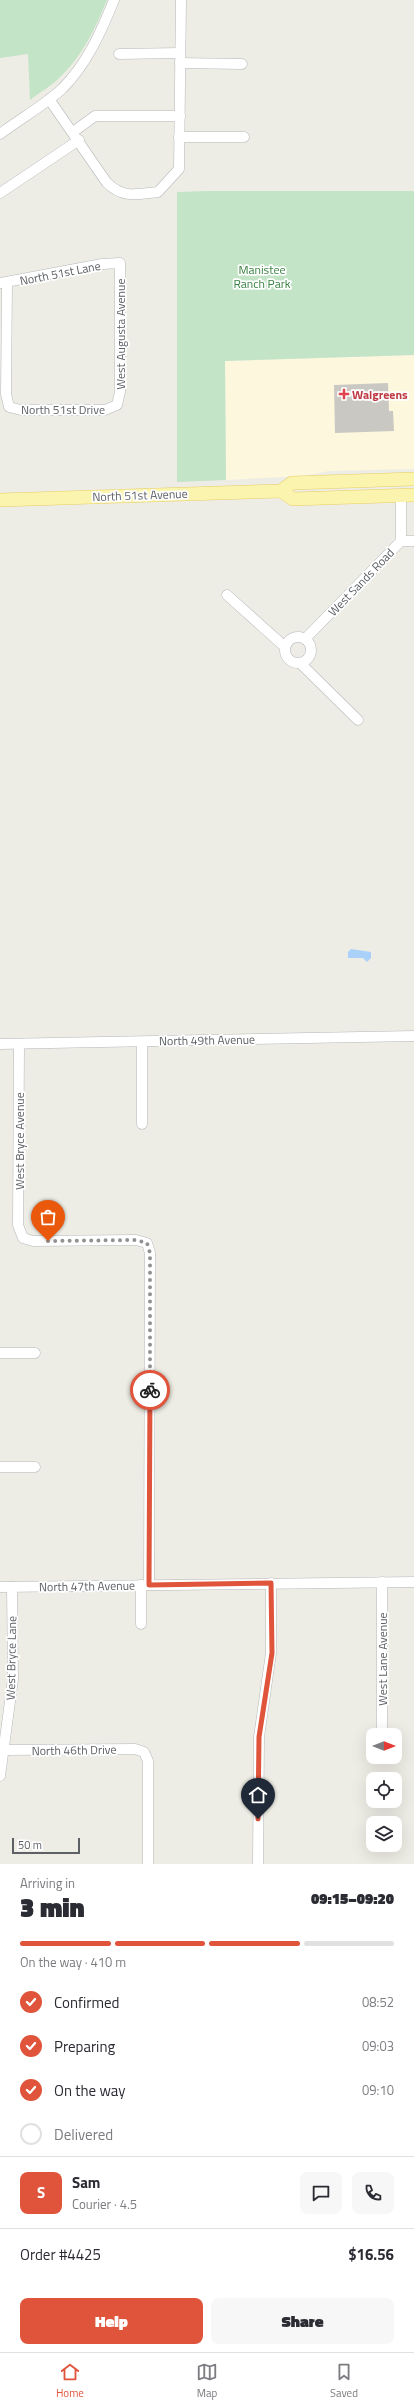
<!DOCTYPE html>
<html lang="en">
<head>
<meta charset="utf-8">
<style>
	:root { --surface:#fff; --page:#f7f7f7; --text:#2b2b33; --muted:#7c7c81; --line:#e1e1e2; --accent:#df543a }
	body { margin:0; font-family:"Titillium Web",sans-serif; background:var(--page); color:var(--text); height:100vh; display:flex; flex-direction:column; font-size:15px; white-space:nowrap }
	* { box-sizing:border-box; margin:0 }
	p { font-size:13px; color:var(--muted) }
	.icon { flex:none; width:22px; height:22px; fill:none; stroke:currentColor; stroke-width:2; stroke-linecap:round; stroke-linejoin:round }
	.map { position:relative; height:1864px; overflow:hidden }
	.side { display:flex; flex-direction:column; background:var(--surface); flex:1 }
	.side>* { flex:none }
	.needle { width:26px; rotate:90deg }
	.buttons { position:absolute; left:366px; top:1728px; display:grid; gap:8px }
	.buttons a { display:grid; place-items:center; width:36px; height:36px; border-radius:8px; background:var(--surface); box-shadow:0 4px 16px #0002; font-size:20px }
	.scale { position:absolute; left:12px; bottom:10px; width:68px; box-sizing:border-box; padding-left:4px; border:2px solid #5d6065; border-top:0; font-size:11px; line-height:14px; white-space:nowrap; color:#5d6065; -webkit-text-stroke:3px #fff; paint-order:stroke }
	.pin { position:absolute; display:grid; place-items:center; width:34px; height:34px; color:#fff; margin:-41px -17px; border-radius:50% 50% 50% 0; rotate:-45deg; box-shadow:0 0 4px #0007 }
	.pin .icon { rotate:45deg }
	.courier { position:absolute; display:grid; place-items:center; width:40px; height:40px; margin:-20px; border:3px solid #df543a; border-radius:50%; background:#fff; color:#222; box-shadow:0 1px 5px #0007 }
	.overview em { font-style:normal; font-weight:800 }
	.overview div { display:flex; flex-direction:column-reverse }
	.overview { display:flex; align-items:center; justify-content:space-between; height:68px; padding:0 20px }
	h1 { font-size:26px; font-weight:800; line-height:30px }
	.bar { display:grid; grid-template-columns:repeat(4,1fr); gap:6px 4px; align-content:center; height:48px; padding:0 20px }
	.bar i { height:5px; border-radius:3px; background:var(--line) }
	.bar .current { background:var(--accent) }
	.bar p { grid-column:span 4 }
	.line { display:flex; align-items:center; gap:10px; padding:0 20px; border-top:1px solid var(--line) }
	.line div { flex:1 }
	.round { display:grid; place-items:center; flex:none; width:42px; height:42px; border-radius:8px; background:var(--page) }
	ol { padding:0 20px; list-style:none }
	li { display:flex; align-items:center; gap:12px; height:44px }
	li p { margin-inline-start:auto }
	li .icon { padding:4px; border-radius:50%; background:var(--accent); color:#fff; stroke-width:4 }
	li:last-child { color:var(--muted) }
	li i { width:22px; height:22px; border:2px solid var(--line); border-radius:50% }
	.button { display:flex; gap:8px; margin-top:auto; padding:8px 20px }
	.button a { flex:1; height:46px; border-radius:8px; background:var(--accent); color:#fff; font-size:16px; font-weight:800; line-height:46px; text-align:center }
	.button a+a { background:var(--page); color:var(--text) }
	.dock { display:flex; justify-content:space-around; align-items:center; height:56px; border-top:1px solid var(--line); background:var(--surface); font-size:11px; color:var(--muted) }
	.dock a { display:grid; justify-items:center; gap:2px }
	.dock .current { color:var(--accent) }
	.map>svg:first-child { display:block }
</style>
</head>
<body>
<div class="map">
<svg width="414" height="1864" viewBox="0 0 414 1864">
	<rect width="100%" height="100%" fill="#eeede5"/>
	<path fill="#fcf7dd" d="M414,355V469L329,471L304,476L226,480L225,361Z"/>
	<g fill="#c3e4c6">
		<path d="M0,0H107C96,27 82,57 60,77C52,86 40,92 30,100L28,54L0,58Z"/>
		<path d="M207,191H414V355L225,361L226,480L177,482V192Z"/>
	</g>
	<path fill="#a9d1fa" d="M351,949L371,952V958L367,962L363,958H348V952Z"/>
	<path fill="#cac8c2" d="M388,383L389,411H393L394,431L335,433L334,385Z"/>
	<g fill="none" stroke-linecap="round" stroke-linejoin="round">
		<g stroke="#b5b7bb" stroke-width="11">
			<g id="minor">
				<path d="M119,54L180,53"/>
				<path d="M180,63L242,64"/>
				<path d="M49,99L107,183C124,199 137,194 158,192L179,169L181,0"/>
				<path d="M73,132L95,116H180"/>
				<path d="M0,134C20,119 43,106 62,89C87,64 101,32 114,0"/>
				<path d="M179,137H244"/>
				<path d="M0,193L79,140"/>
				<path d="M0,283L102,264L120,263V392L117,405L105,410H21L9,407L6,394L7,283"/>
				<path d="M401,541H414"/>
				<path d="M227,595L285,647"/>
				<circle cx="298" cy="650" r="13"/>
				<path d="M305,639L401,541V496"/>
				<path d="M301,664L358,720"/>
				<path d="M142,1042V1124"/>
				<path d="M0,1044L414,1036"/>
				<path d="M19,1044L18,1225L23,1238L33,1241L136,1240L147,1243L150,1253L149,1585"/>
				<path d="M0,1353H35"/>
				<path d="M0,1467H35"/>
				<path d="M382,1582V1735"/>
				<path d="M141,1585V1624"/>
				<path d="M0,1587L414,1582"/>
				<path d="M4,1750L135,1749L144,1752L148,1761V1864"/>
				<path d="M0,1776L13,1679L12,1587"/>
				<path d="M258,1864L259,1737L271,1653V1583"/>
			</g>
		</g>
		<g stroke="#e9ce63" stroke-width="14">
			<g id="major">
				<path d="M281,491L293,499L414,495"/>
				<path d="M0,500L281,491L292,483L414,479"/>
			</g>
		</g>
		<use href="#minor" stroke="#fff" stroke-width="10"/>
		<use href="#major" stroke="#faf4ae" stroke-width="13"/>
	</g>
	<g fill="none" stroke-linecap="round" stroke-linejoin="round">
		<path stroke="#909192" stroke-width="4" stroke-dasharray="0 7.2" d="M48,1241L136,1240L147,1243L150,1253V1390"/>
		<path stroke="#df543a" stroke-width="5" d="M150,1390L149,1585L271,1583L272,1653L259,1737L258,1819"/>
	</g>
	<path fill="#e0444e" stroke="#fff" stroke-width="1.5" d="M342 388h4v4h4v4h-4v4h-4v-4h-4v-4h4z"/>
	<g text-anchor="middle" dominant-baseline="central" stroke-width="3.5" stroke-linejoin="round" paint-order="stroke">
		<g font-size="12" fill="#398041" stroke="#fff">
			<text x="262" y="269">Manistee<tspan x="262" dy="14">Ranch Park</tspan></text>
		</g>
		<g font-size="12" fill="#5d6065" stroke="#fff">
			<text transform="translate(60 273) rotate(-11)">North 51st Lane</text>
			<text transform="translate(120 334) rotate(-90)">West Augusta Avenue</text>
			<text x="63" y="409">North 51st Drive</text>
			<text transform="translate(140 495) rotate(-2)">North 51st Avenue</text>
			<text transform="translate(361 582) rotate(-46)">West Sands Road</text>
			<text transform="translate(207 1040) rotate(-1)">North 49th Avenue</text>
			<text transform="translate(19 1141) rotate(-90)">West Bryce Avenue</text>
			<text transform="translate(87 1586) rotate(-1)">North 47th Avenue</text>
			<text transform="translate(11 1658) rotate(-89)">West Bryce Lane</text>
			<text transform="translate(382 1659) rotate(-90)">West Lane Avenue</text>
			<text transform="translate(74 1750) rotate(-1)">North 46th Drive</text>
		</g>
		<g font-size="12" font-weight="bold" fill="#be3a42" stroke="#fff" text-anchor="start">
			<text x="352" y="394">Walgreens</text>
		</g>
	</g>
</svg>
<div class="buttons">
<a><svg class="needle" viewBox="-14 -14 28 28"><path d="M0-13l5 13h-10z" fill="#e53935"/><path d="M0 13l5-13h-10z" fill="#7c7c81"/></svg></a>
<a><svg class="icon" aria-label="locate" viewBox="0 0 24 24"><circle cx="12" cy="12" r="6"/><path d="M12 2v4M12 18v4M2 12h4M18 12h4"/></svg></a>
<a><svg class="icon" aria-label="layers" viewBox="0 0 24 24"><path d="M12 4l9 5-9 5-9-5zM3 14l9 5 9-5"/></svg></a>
</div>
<div class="scale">50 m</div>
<div class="pin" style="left:48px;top:1241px;background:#ea580c"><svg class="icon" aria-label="bag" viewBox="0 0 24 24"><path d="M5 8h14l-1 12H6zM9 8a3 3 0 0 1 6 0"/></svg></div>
<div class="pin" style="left:258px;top:1819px;background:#1f2937"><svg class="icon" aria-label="home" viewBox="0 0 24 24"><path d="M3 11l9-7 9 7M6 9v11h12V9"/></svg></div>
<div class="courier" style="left:150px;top:1390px"><svg class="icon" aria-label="bike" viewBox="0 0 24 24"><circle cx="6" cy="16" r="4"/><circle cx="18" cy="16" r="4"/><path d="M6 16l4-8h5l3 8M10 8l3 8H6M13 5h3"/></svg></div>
</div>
<section class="side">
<div class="overview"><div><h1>3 min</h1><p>Arriving in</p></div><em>09:15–09:20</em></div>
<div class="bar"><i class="current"></i><i class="current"></i><i class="current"></i><i></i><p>On the way · 410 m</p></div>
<ol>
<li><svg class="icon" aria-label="check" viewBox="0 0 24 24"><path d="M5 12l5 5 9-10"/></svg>Confirmed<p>08:52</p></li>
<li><svg class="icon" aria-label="check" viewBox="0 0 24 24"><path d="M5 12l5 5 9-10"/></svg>Preparing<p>09:03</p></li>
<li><svg class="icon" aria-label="check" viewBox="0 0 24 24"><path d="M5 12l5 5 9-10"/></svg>On the way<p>09:10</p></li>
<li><i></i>Delivered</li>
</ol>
<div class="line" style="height:72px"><b class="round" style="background:var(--accent);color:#fff">S</b><div><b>Sam</b><p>Courier · 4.5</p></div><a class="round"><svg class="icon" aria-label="chat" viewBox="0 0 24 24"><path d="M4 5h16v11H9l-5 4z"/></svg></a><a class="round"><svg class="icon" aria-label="phone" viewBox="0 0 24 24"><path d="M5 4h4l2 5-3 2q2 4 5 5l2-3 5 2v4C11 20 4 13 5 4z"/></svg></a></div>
<div class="line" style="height:52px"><div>Order #4425</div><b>$16.56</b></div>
<div class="button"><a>Help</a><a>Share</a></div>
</section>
<nav class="dock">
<a class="current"><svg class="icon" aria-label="home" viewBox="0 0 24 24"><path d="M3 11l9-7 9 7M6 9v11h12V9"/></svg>Home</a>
<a><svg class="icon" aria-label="map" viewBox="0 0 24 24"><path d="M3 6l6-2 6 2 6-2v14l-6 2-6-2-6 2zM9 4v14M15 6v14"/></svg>Map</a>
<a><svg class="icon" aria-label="saved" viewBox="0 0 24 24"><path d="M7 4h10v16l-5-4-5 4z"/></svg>Saved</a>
</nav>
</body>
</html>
